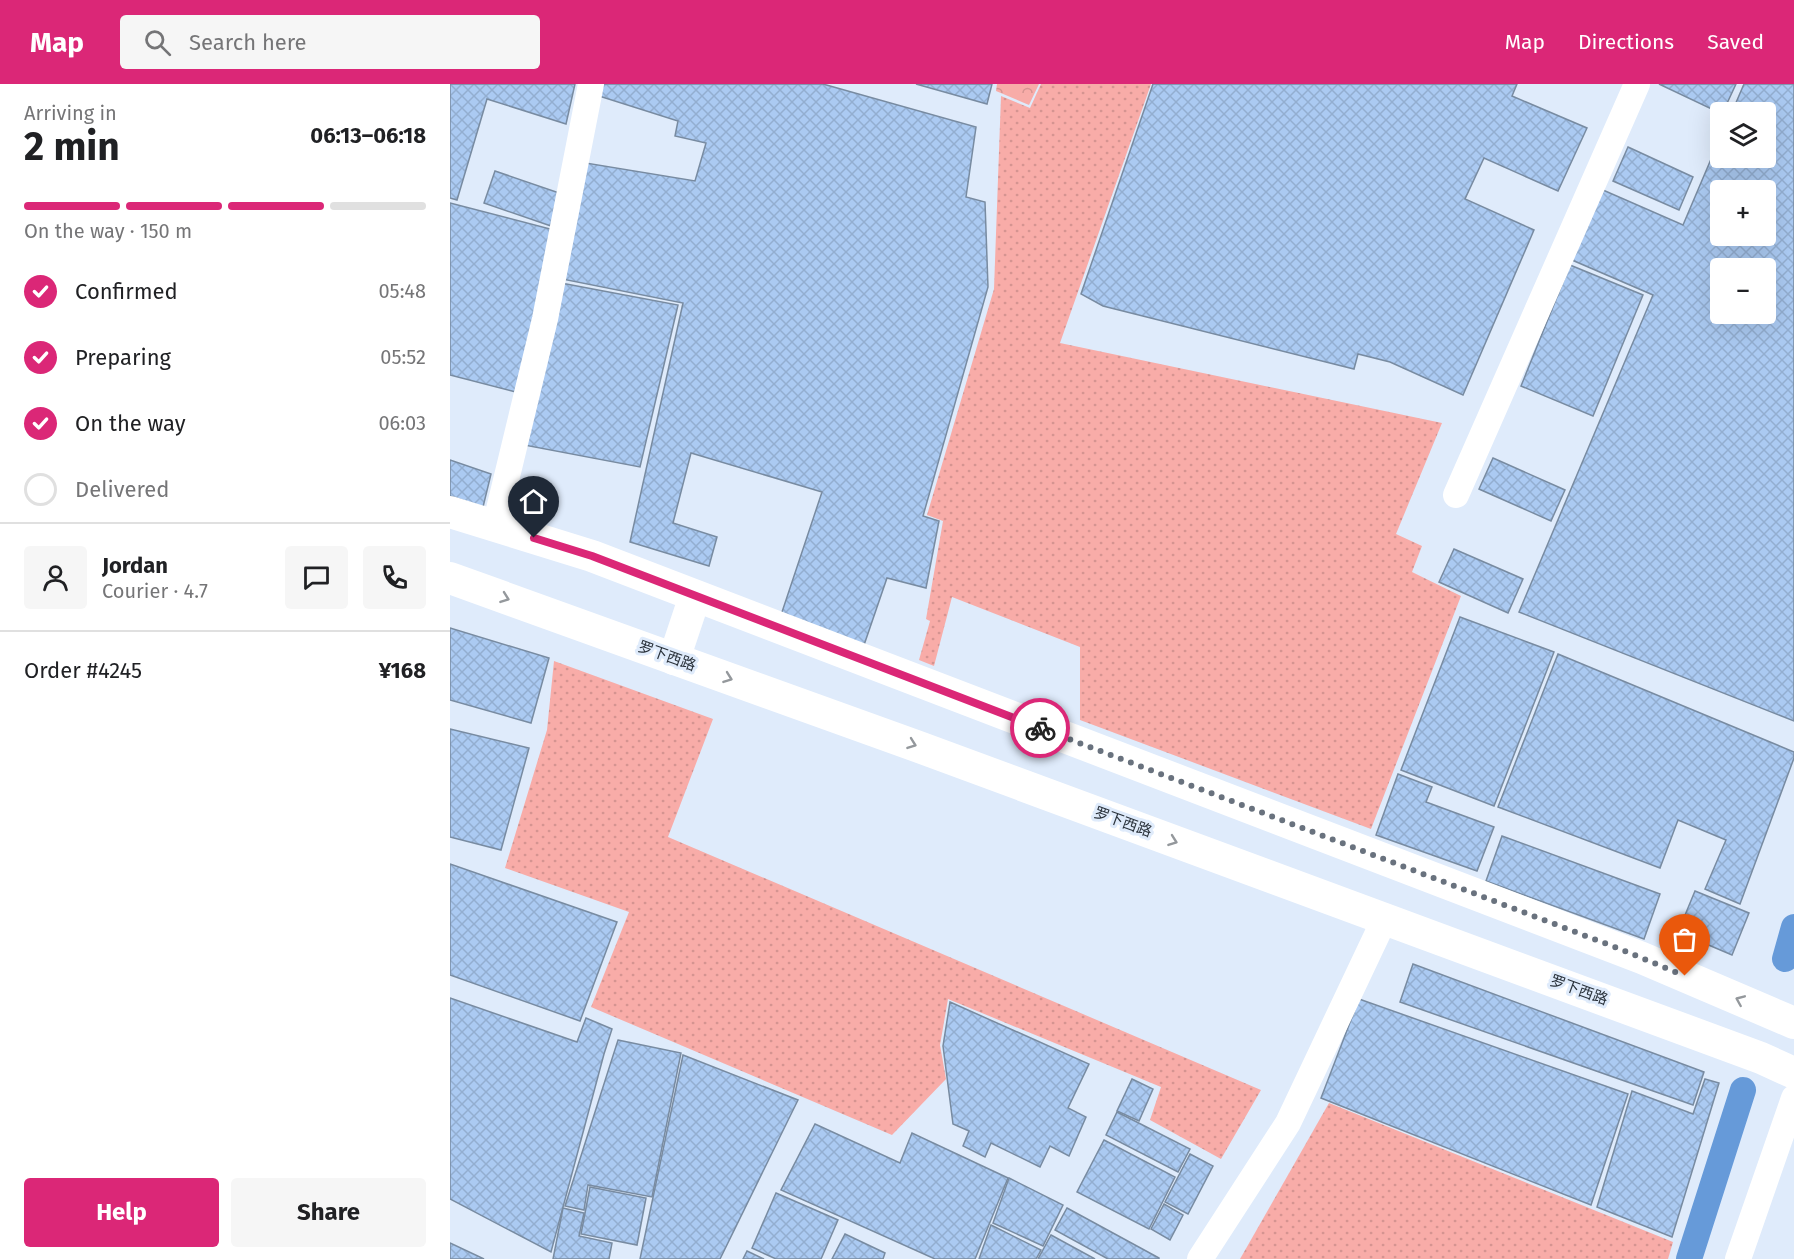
<!DOCTYPE html>
<html lang="en">
<head>
<meta charset="utf-8">
<style>
	:root { --surface:#fff; --page:#f6f6f6; --text:#202124; --muted:#757577; --line:#e0e0e0; --accent:#db2777 }
	body { margin:0; font-family:"Fira Sans","Noto Sans SC",sans-serif; background:var(--page); color:var(--text); height:100vh; display:flex; flex-direction:column; font-size:22px; white-space:nowrap }
	* { box-sizing:border-box; margin:0 }
	p { font-size:20px; color:var(--muted) }
	.icon { flex:none; width:33px; height:33px; fill:none; stroke:currentColor; stroke-width:2; stroke-linecap:round; stroke-linejoin:round }
	.map { position:relative; flex:1; overflow:hidden }
	.panel { display:flex; flex-direction:column; background:var(--surface); width:450px }
	.panel>* { flex:none }
	.buttons { position:absolute; left:1260px; top:18px; display:grid; gap:12px }
	.buttons a { display:grid; place-items:center; width:66px; height:66px; border-radius:6px; background:var(--surface); box-shadow:0 6px 24px #0002; font-size:30px }
	.pin { position:absolute; display:grid; place-items:center; width:51px; height:51px; color:#fff; margin:-62px -26px; border-radius:50% 50% 50% 0; rotate:-45deg; box-shadow:0 0 6px #0007 }
	.pin .icon { rotate:45deg }
	.courier { position:absolute; display:grid; place-items:center; width:60px; height:60px; margin:-30px; border:4px solid #db2777; border-radius:50%; background:#fff; color:#222; box-shadow:0 2px 8px #0007 }
	.head em { font-style:normal; font-weight:700 }
	.head div { display:flex; flex-direction:column-reverse }
	.head { display:flex; align-items:center; justify-content:space-between; height:102px; padding:0 24px }
	h1 { font-size:39px; font-weight:700; line-height:45px }
	.bar { display:grid; grid-template-columns:repeat(4,1fr); gap:9px 6px; align-content:center; height:72px; padding:0 24px }
	.bar i { height:8px; border-radius:4px; background:var(--line) }
	.bar .current { background:var(--accent) }
	.bar p { grid-column:span 4 }
	.line { display:flex; align-items:center; gap:15px; padding:0 24px; border-top:2px solid var(--line) }
	.line div { flex:1 }
	.round { display:grid; place-items:center; flex:none; width:63px; height:63px; border-radius:6px; background:var(--page) }
	ol { padding:0 24px; list-style:none }
	li { display:flex; align-items:center; gap:18px; height:66px }
	li p { margin-inline-start:auto }
	li .icon { padding:6px; border-radius:50%; background:var(--accent); color:#fff; stroke-width:4 }
	li:last-child { color:var(--muted) }
	li i { width:33px; height:33px; border:3px solid var(--line); border-radius:50% }
	.action { display:flex; gap:12px; margin-top:auto; padding:12px 24px }
	.action a { flex:1; height:69px; border-radius:6px; background:var(--accent); color:#fff; font-size:24px; font-weight:700; line-height:69px; text-align:center }
	.action a+a { background:var(--page); color:var(--text) }
	header { display:flex; align-items:center; gap:36px; box-sizing:border-box; height:84px; padding:0 30px; background:var(--accent); color:#fff }
	header strong { font-size:28px }
	nav { display:flex; gap:33px; margin-inline-start:auto; font-size:21px }
	.search { width:420px; height:54px; background:var(--page); display:flex; align-items:center; gap:15px; box-sizing:border-box; padding:0 21px; border-radius:6px; color:var(--muted); font-size:22px }
	main { display:flex; flex:1; min-height:0 }
	.map>svg:first-child { display:block }
</style>
</head>
<body>
<header>
<strong>Map</strong>
<div class="search"><svg class="icon" aria-label="search" viewBox="0 0 24 24"><circle cx="10" cy="10" r="6"/><path d="M15 15l6 6"/></svg>Search here</div>
<nav><a>Map</a><a>Directions</a><a>Saved</a></nav>
</header>
<main>
<section class="panel">
<div class="head"><div><h1>2 min</h1><p>Arriving in</p></div><em>06:13–06:18</em></div>
<div class="bar"><i class="current"></i><i class="current"></i><i class="current"></i><i></i><p>On the way · 150 m</p></div>
<ol>
<li><svg class="icon" aria-label="check" viewBox="0 0 24 24"><path d="M5 12l5 5 9-10"/></svg>Confirmed<p>05:48</p></li>
<li><svg class="icon" aria-label="check" viewBox="0 0 24 24"><path d="M5 12l5 5 9-10"/></svg>Preparing<p>05:52</p></li>
<li><svg class="icon" aria-label="check" viewBox="0 0 24 24"><path d="M5 12l5 5 9-10"/></svg>On the way<p>06:03</p></li>
<li><i></i>Delivered</li>
</ol>
<div class="line" style="height:108px"><a class="round"><svg class="icon" aria-label="person" viewBox="0 0 24 24"><circle cx="12" cy="8" r="4"/><path d="M4 21q1-7 8-7t8 7"/></svg></a><div><b>Jordan</b><p>Courier · 4.7</p></div><a class="round"><svg class="icon" aria-label="chat" viewBox="0 0 24 24"><path d="M4 5h16v11H9l-5 4z"/></svg></a><a class="round"><svg class="icon" aria-label="phone" viewBox="0 0 24 24"><path d="M5 4h4l2 5-3 2q2 4 5 5l2-3 5 2v4C11 20 4 13 5 4z"/></svg></a></div>
<div class="line" style="height:78px"><div>Order #4245</div><b>¥168</b></div>
<div class="action"><a>Help</a><a>Share</a></div>
</section>
<div class="map">
<svg width="1344" height="1175" viewBox="0 0 1344 1175">
	<defs>
		<pattern id="grass-dots" width="8" height="8" patternUnits="userSpaceOnUse" patternTransform="scale(1.5)"><rect width="8" height="8" fill="#f8aca8"/><path d="M2 2h.1M6 6h.1" fill="none" stroke="#d59491" stroke-width="1.8" stroke-linecap="round"/></pattern>
		<pattern id="forest-crowns" width="20" height="18" patternUnits="userSpaceOnUse" patternTransform="scale(1.5)"><rect width="20" height="18" fill="#f8aca8"/><path d="M2 6a3 3 0 1 1 6 0M12 15a3 3 0 1 1 6 0" fill="none" stroke="#d59491"/></pattern>
		<pattern id="building-cross-hatch" width="8" height="8" patternUnits="userSpaceOnUse" patternTransform="scale(1.5)"><rect width="8" height="8" fill="#abcaf2"/><path d="M0 0l8 8M0 8l8-8" fill="none" stroke="#93aed0"/></pattern>
	</defs>
	<rect width="100%" height="100%" fill="#dfebfb"/>
	<g fill="url(#grass-dots)">
		<path d="M591,0H701L610,259L992,339L946,450L972,462L962,488L1011,512L921,745L630,636V563L502,513L484,582L469,576L480,537L476,535L493,437L477,431L544,205L551,12L580,24Z"/>
		<path d="M104,577L263,635L218,753L811,1006L771,1075L700,1036L711,1003L498,915L490,961L496,995L442,1051L141,923L179,828L55,784L97,646Z"/>
		<path d="M879,1019L1223,1158L1218,1175H790Z"/>
	</g>
	<path fill="url(#forest-crowns)" d="M547,0H589L579,21L546,7Z"/>
	<g fill="none" stroke-linecap="round" stroke-linejoin="round">
		<g stroke="#669ad9" stroke-width="26">
			<path d="M1335,875L1344,843"/>
			<path d="M1239,1175L1293,1006"/>
		</g>
	</g>
	<g fill="url(#building-cross-hatch)" stroke="#788ba1" stroke-width="1.5" fill-rule="evenodd">
		<path d="M0,0H125L116,40L37,15L7,116L0,114Z"/>
		<path d="M152,0H373L526,43L516,113L535,118L538,203L473,432L489,437L476,504L437,494L413,564L330,534L372,408L241,369L223,439L267,453L259,482L180,458L233,219L112,195L130,78L245,97L256,59L225,52L228,37L149,12Z"/>
		<path d="M466,0H542L537,20Z"/>
		<path d="M703,0H1067L1062,12L1137,44L1108,107L1034,74L1015,115L1084,146L1013,311L940,278L908,270L904,285L653,222L631,210Z"/>
		<path d="M1209,0H1286L1273,28L1270,29Z"/>
		<path d="M1294,0H1344V637L1069,528L1203,211L1122,176L1153,106L1233,141L1270,54V74H1316V28H1282ZM1270,106H1316V152H1270ZM1270,184H1316V230H1270Z"/>
		<path d="M1178,63L1243,93L1229,126L1163,97Z"/>
		<path d="M45,87L112,110L101,142L34,119Z"/>
		<path d="M0,119L104,146L66,308L0,291Z"/>
		<path d="M1120,181L1193,211L1143,332L1071,302Z"/>
		<path d="M111,199L228,221L190,383L74,361Z"/>
		<path d="M1043,374L1115,406L1101,437L1029,405Z"/>
		<path d="M0,376L41,390L33,423L0,412Z"/>
		<path d="M1004,465L1073,495L1058,529L989,498Z"/>
		<path d="M1010,533L1104,568L1044,722L951,686Z"/>
		<path d="M0,544L99,574L81,639L0,616Z"/>
		<path d="M1108,570L1344,668V674L1290,820L1255,805L1276,756L1228,736L1210,784L1048,723Z"/>
		<path d="M0,645L79,664L51,766L0,753Z"/>
		<path d="M948,690L982,703L976,718L1044,743L1027,787L926,751Z"/>
		<path d="M1052,752L1210,810L1194,855L1036,797Z"/>
		<path d="M0,780L167,838L130,937L0,891Z"/>
		<path d="M1245,807L1299,829L1282,871L1228,848Z"/>
		<path d="M963,880L1254,988L1243,1021L950,918Z"/>
		<path d="M0,914L127,958L136,934L162,945L154,970L101,1168L0,1115Z"/>
		<path d="M909,915L1178,1010L1141,1121L871,1014Z"/>
		<path d="M500,918L639,980L618,1024L636,1033L619,1072L600,1062L590,1083L541,1059L535,1073L513,1062L519,1047L503,1040L493,962Z"/>
		<path d="M168,956L231,969L202,1113L138,1101L134,1126L115,1122Z"/>
		<path d="M233,971L348,1016L270,1175H190Z"/>
		<path d="M682,995L703,1005L689,1037L667,1027Z"/>
		<path d="M1255,995L1269,999L1222,1153L1147,1123L1182,1007L1243,1030Z"/>
		<path d="M667,1028L740,1065L728,1088L656,1051Z"/>
		<path d="M365,1040L450,1079L462,1049L558,1094L525,1175H485L331,1106Z"/>
		<path d="M654,1056L725,1093L699,1145L627,1108Z"/>
		<path d="M740,1070L763,1082L738,1130L715,1118Z"/>
		<path d="M559,1094L613,1121L593,1162L543,1139Z"/>
		<path d="M140,1103L196,1114L187,1161L131,1150Z"/>
		<path d="M326,1109L388,1136L371,1175H326L302,1164Z"/>
		<path d="M714,1120L733,1131L720,1156L701,1145Z"/>
		<path d="M113,1124L134,1129L129,1152L162,1159L159,1175H103Z"/>
		<path d="M617,1124L709,1174V1175H658L605,1146Z"/>
		<path d="M541,1141L591,1166L586,1175H529Z"/>
		<path d="M395,1150L435,1169L433,1175H382Z"/>
		<path d="M601,1151L645,1175H588Z"/>
		<path d="M0,1159L34,1175H0Z"/>
		<path d="M297,1167L314,1175H293Z"/>
	</g>
	<g fill="none" stroke-linecap="round" stroke-linejoin="round">
		<g stroke="#fff" stroke-width="26">
			<path d="M1006,411L1187,0"/>
			<path d="M45,442L95,235L141,0"/>
			<path d="M750,1175L838,1039L935,834"/>
			<path d="M1288,1175L1344,1014"/>
		</g>
		<g stroke="#fff" stroke-width="32">
			<path d="M0,428L142,472L1192,874L1344,939"/>
			<path d="M0,494L469,663L1311,974L1344,989"/>
			<path d="M224,575L245,512"/>
		</g>
	</g>
	<defs><path id="oneway-chevron" d="M-2-3.5L2.5 0L-2 3.5" fill="none" stroke-width="1.6" stroke-linecap="round" stroke-linejoin="round" transform="scale(1.5)"/></defs>
	<g stroke="#94989c">
		<use href="#oneway-chevron" transform="translate(55 514) rotate(20)"/>
		<use href="#oneway-chevron" transform="translate(278 594) rotate(20)"/>
		<use href="#oneway-chevron" transform="translate(462 660) rotate(20)"/>
		<use href="#oneway-chevron" transform="translate(723 757) rotate(20)"/>
		<use href="#oneway-chevron" transform="translate(1290 916) rotate(-157)"/>
	</g>
	<g fill="none" stroke-linecap="round" stroke-linejoin="round">
		<path stroke="#69727e" stroke-width="6" stroke-dasharray="0 10.8" d="M590,644L1170,865L1235,892"/>
		<path stroke="#db2777" stroke-width="8" d="M84,454L142,472L590,644"/>
	</g>
	<g text-anchor="middle" dominant-baseline="central" stroke-width="6" stroke-linejoin="round" paint-order="stroke">
		<g font-size="15" fill="#29313a" stroke="#dfebfb">
			<text transform="translate(217 572) rotate(20)">罗下西路</text>
			<text transform="translate(673 738) rotate(20)">罗下西路</text>
			<text transform="translate(1129 906) rotate(20)">罗下西路</text>
		</g>
	</g>
</svg>
<div class="buttons">
<a><svg class="icon" aria-label="layers" viewBox="0 0 24 24"><path d="M12 4l9 5-9 5-9-5zM3 14l9 5 9-5"/></svg></a>
<a>+</a>
<a>−</a>
</div>
<div class="pin" style="left:1235px;top:892px;background:#ea580c"><svg class="icon" aria-label="bag" viewBox="0 0 24 24"><path d="M5 8h14l-1 12H6zM9 8a3 3 0 0 1 6 0"/></svg></div>
<div class="pin" style="left:84px;top:454px;background:#1f2937"><svg class="icon" aria-label="home" viewBox="0 0 24 24"><path d="M3 11l9-7 9 7M6 9v11h12V9"/></svg></div>
<div class="courier" style="left:590px;top:644px"><svg class="icon" aria-label="bike" viewBox="0 0 24 24"><circle cx="6" cy="16" r="4"/><circle cx="18" cy="16" r="4"/><path d="M6 16l4-8h5l3 8M10 8l3 8H6M13 5h3"/></svg></div>
</div>
</main>
</body>
</html>
